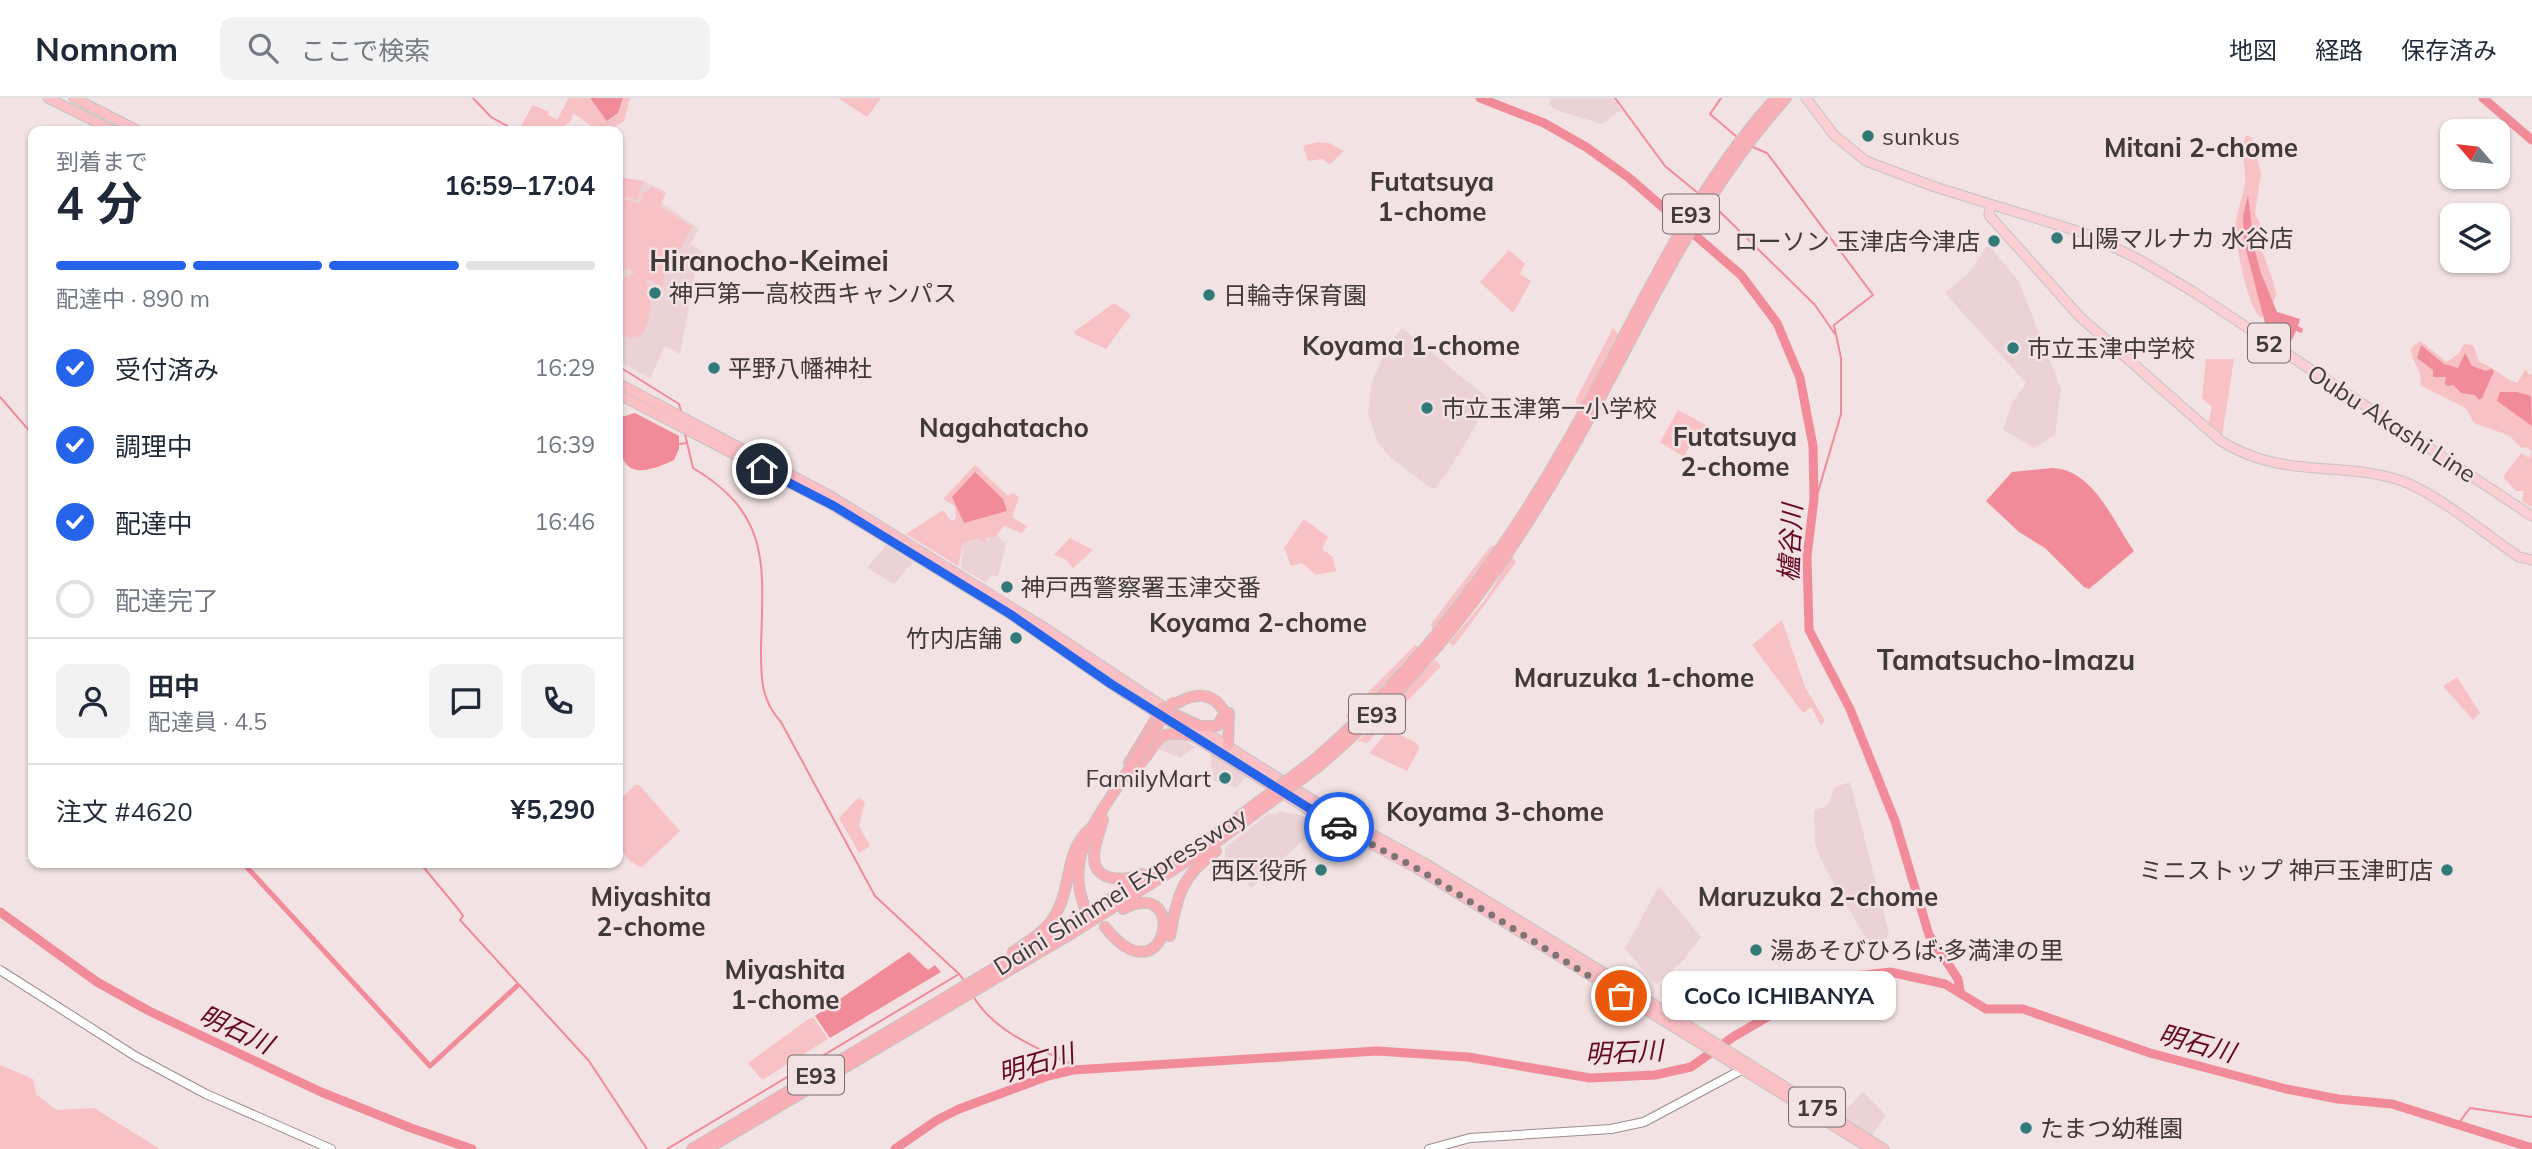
<!DOCTYPE html>
<html lang="ja">
<head>
<meta charset="utf-8">
<style>
	:root { --surface:#fff; --page:#f2f2f3; --text:#1f2937; --muted:#747a83; --line:#e0e1e3; --accent:#2563eb }
	body { margin:0; font-family:Mulish,"Noto Sans JP",sans-serif; background:var(--page); color:var(--text); height:100vh; display:flex; flex-direction:column; font-size:26px; white-space:nowrap }
	* { box-sizing:border-box; margin:0 }
	p { font-size:23px; color:var(--muted) }
	.icon { flex:none; width:38px; height:38px; fill:none; stroke:currentColor; stroke-width:2; stroke-linecap:round; stroke-linejoin:round }
	.map { position:relative; flex:1; overflow:hidden }
	.side { position:absolute; left:28px; top:28px; width:595px; height:742px; display:flex; flex-direction:column; background:var(--surface); border-radius:14px; box-shadow:0 2px 5px #0004 }
	.side>* { flex:none }
	.needle { width:46px; rotate:298deg }
	.buttons { position:absolute; left:2440px; top:21px; display:grid; gap:14px }
	.buttons a { display:grid; place-items:center; width:70px; height:70px; border-radius:14px; background:var(--surface); box-shadow:0 2px 5px #0004; font-size:35px }
	.pin { position:absolute; display:grid; place-items:center; width:60px; height:60px; color:#fff; margin:-30px; border:4px solid #fff; border-radius:50%; box-shadow:0 2px 7px #0007 }
	.courier { position:absolute; display:grid; place-items:center; width:70px; height:70px; margin:-35px; border:5px solid #2563eb; border-radius:50%; background:#fff; color:#222; box-shadow:0 2px 9px #0007 }
	.bubble { position:absolute; height:49px; border-radius:14px; background:var(--surface); box-shadow:0 2px 5px #0004; font-size:23px; font-weight:700; line-height:49px; text-align:center }
	.head em { font-style:normal; font-weight:700 }
	.head div { display:flex; flex-direction:column-reverse }
	.head { display:flex; align-items:center; justify-content:space-between; height:119px; padding:0 28px }
	h1 { font-size:46px; font-weight:700; line-height:52px }
	.bar { display:grid; grid-template-columns:repeat(4,1fr); gap:10px 7px; align-content:center; height:84px; padding:0 28px }
	.bar i { height:9px; border-radius:5px; background:var(--line) }
	.bar .selected { background:var(--accent) }
	.bar p { grid-column:span 4 }
	.line { display:flex; align-items:center; gap:18px; padding:0 28px; border-top:2px solid var(--line) }
	.line div { flex:1 }
	.round { display:grid; place-items:center; flex:none; width:74px; height:74px; border-radius:14px; background:var(--page) }
	ol { padding:0 28px; list-style:none }
	li { display:flex; align-items:center; gap:21px; height:77px }
	li p { margin-inline-start:auto }
	li .icon { padding:7px; border-radius:50%; background:var(--accent); color:#fff; stroke-width:4 }
	li:last-child { color:var(--muted) }
	li i { width:38px; height:38px; border:4px solid var(--line); border-radius:50% }
	header { display:flex; align-items:center; gap:42px; box-sizing:border-box; height:98px; padding:0 35px; background:var(--surface); border-bottom:2px solid var(--line) }
	header strong { font-size:33px }
	nav { display:flex; gap:38px; margin-inline-start:auto; font-size:24px }
	.search { width:490px; height:63px; background:var(--page); display:flex; align-items:center; gap:18px; box-sizing:border-box; padding:0 24px; border-radius:14px; color:var(--muted); font-size:26px }
	.map>svg:first-child { display:block }
</style>
</head>
<body>
<header>
<strong>Nomnom</strong>
<div class="search"><svg class="icon" aria-label="search" viewBox="0 0 24 24"><circle cx="10" cy="10" r="6"/><path d="M15 15l6 6"/></svg>ここで検索</div>
<nav><a>地図</a><a>経路</a><a>保存済み</a></nav>
</header>
<div class="map">
<svg width="2532" height="1051" viewBox="0 0 2532 1051">
	<rect width="100%" height="100%" fill="#f2e2e3"/>
	<g fill="#ebd3d5">
		<path d="M1552,0H1613L1621,12L1602,26L1559,13L1548,7Z"/>
		<path d="M618,79L643,83L667,94L662,105L699,131L690,146L703,154L695,176L680,256L665,248L650,280L618,263Z"/>
		<path d="M1988,146L2019,184L2061,291L2055,337L2034,350L2003,332L2012,305L2026,285L1945,195L1970,174Z"/>
		<path d="M1402,230L1490,302L1459,356L1436,390L1432,391L1390,359L1378,345L1368,315L1372,283L1389,246Z"/>
		<path d="M996,436L1006,446L998,479L991,477L986,485L961,470L963,445L977,441L984,444Z"/>
		<path d="M886,447L913,464L894,486L867,470Z"/>
		<path d="M1178,639L1195,649L1180,660L1158,651L1168,640Z"/>
		<path d="M1210,655L1213,657L1247,678L1236,690L1214,683Z"/>
		<path d="M1850,684L1889,835L1884,843H1870L1864,837L1822,764L1815,745L1814,712L1827,708L1835,689Z"/>
		<path d="M1279,713L1303,718L1325,729L1311,735L1251,790L1225,761V750L1269,715L1276,717Z"/>
		<path d="M1659,788L1701,839L1683,863L1656,886L1625,851Z"/>
		<path d="M1863,994L1886,1017L1871,1038L1844,1021L1845,1013Z"/>
	</g>
	<g fill="#f8c1c6">
		<path d="M569,0H590L608,23L618,15L623,0H630L624,23L607,33L589,31L590,27L573,15L571,23L557,33H518L533,7L549,14L548,17L557,22Z"/>
		<path d="M838,0H881L867,19Z"/>
		<path d="M2246,37L2252,40L2261,76L2255,116L2260,125L2257,140C2259,144 2277,192 2276,196C2275,204 2266,214 2261,220C2247,209 2234,142 2236,123C2238,110 2243,98 2245,85C2246,69 2239,52 2246,37Z"/>
		<path d="M1317,44L1329,45L1344,53L1330,66L1322,61L1308,63L1303,48Z"/>
		<path d="M618,79L643,83L638,102L618,97Z"/>
		<path d="M651,88L665,96L660,108L692,129L674,163H665L663,189L645,180C653,194 652,226 640,238L629,240L618,235V182L635,175L618,166V99L640,106L643,94L648,93Z"/>
		<path d="M1509,152L1525,166L1520,176L1531,183L1513,215L1480,184Z"/>
		<path d="M1114,205L1131,217L1106,251L1076,237L1074,234Z"/>
		<path d="M1613,230L1618,236L1577,316L1576,301Z"/>
		<path d="M2420,243L2447,264L2459,255L2464,246L2473,247L2479,264C2495,269 2504,281 2517,285L2526,271L2529,277L2532,276V407L2531,409L2522,403L2524,393H2516L2503,379L2521,355L2529,360L2532,354L2527,349L2521,350L2510,338L2474,325L2466,310L2420,287C2424,272 2411,265 2411,250Z"/>
		<path d="M2206,261H2234L2222,338L2208,327L2212,309L2202,300Z"/>
		<path d="M1678,312L1706,327L1695,337L1684,359L1660,344Z"/>
		<path d="M975,367L1008,398L1013,395L1019,399L1012,419L1027,428L1022,435L1004,428L995,439L987,440L984,445L977,441L963,445L958,468L906,436L943,412L951,423L956,421L955,408L943,401Z"/>
		<path d="M1304,421L1328,439L1322,451L1333,459L1336,473L1316,477L1302,465L1291,468L1284,450Z"/>
		<path d="M1070,440L1093,452L1073,470L1065,461L1054,457Z"/>
		<path d="M1497,447L1499,448L1433,533L1431,526L1490,449Z"/>
		<path d="M1512,457L1516,464L1454,548L1449,545L1486,501Z"/>
		<path d="M1782,522L1805,589L1825,623L1821,627L1811,609L1803,615L1752,547Z"/>
		<path d="M1415,547L1420,550L1348,623L1346,617Z"/>
		<path d="M1435,562L1441,568L1367,645L1358,643Z"/>
		<path d="M2457,579L2480,615L2473,622L2443,588Z"/>
		<path d="M1390,631L1418,646L1419,651L1407,673L1369,655Z"/>
		<path d="M635,687H639L680,733L642,769C613,761 618,726 618,703Z"/>
		<path d="M858,700L865,704L859,728L870,748L859,755L839,720Z"/>
		<path d="M810,920H814L828,941L762,982L748,965Z"/>
		<path d="M0,967L33,981L36,996L56,1012L94,1010L160,1051H0Z"/>
	</g>
	<g fill="#f28b99">
		<path d="M590,0H623L618,15L607,23Z"/>
		<path d="M2248,97L2252,130L2250,135L2261,175L2277,214L2300,221L2298,228L2303,231L2302,235L2296,233L2292,242L2266,229L2244,144L2243,118Z"/>
		<path d="M2421,247L2444,266L2458,270L2465,255L2472,268L2486,273L2491,271L2494,273L2482,300L2479,302L2475,297L2461,295L2453,287L2448,288L2445,286L2446,279H2433V272L2417,260Z"/>
		<path d="M2500,294H2517L2531,298L2532,328L2497,303Z"/>
		<path d="M635,315L679,338V351L674,362C625,385 618,368 618,320Z"/>
		<path d="M2053,370C2094,372 2113,424 2134,453L2089,491L2084,489L2045,450L2019,434L1986,403L2012,374Z"/>
		<path d="M975,374L1003,401L1007,413L964,425L952,399Z"/>
		<path d="M909,854L928,872L935,867L941,874L830,940L815,918Z"/>
	</g>
	<g fill="none" stroke-linecap="round" stroke-linejoin="round">
		<g stroke="#f28b99" stroke-width="2">
			<path d="M473,0L491,19L516,33"/>
			<path d="M1615,0L1665,68L1699,96"/>
			<path d="M1721,0L1710,16L1737,39"/>
			<path d="M1750,48L1767,55L1873,197L1834,227L1841,260V316L1813,411"/>
			<path d="M1712,106L1815,207L1835,236"/>
			<path d="M618,268L679,306L681,313"/>
			<path d="M0,299L33,337"/>
			<path d="M685,336L693,370C772,417 763,469 761,549C761,578 760,601 781,624L875,798L959,876L965,884"/>
			<path d="M680,346L686,345"/>
			<path d="M420,765L459,812L463,818L460,822L589,963L647,1051"/>
			<path d="M973,898C996,937 1045,953 1084,972"/>
			<path d="M2458,1026L2470,1010L2532,1019"/>
			<path d="M667,1051L959,876"/>
		</g>
		<path stroke="#f28b99" stroke-width="5" d="M243,765L430,968L517,888"/>
		<g stroke="#f28b99" stroke-width="9">
			<path d="M1480,0L1544,25L1586,49L1628,79L1741,177L1777,225L1800,280L1813,348L1814,401L1807,458L1809,532L1850,611L1895,723L1929,837L1958,881L1960,893"/>
			<path d="M2483,0L2532,42"/>
			<path d="M0,814L97,884L149,913L321,994L411,1030L472,1051"/>
			<path d="M895,1051L937,1022L959,1011L1048,978L1073,972L1377,953L1468,959L1590,980L1655,977L1691,969L1733,939L1812,893L1848,879L1890,874L1945,886L1986,911H2023L2150,955L2286,991L2338,1001L2392,1006L2532,1050"/>
		</g>
		<g stroke="#9b8c8d" stroke-width="10">
			<g id="secondary">
				<path d="M0,872L135,958L206,996L331,1051"/>
				<path d="M1429,1051L1470,1040L1611,1031L1644,1024L1747,969"/>
			</g>
		</g>
		<g stroke="#c5c4c4" stroke-width="11">
			<g id="primary">
				<path d="M1806,0L1834,37L1866,63L1935,89L2087,136L2138,161L2192,193L2532,418"/>
				<path d="M1990,107L1989,117L2080,219L2221,343C2283,382 2340,362 2402,383C2436,395 2488,438 2519,459L2532,462"/>
			</g>
		</g>
		<g stroke="#c5c4c4" stroke-width="11">
			<g id="trunk">
				<path d="M48,0L114,33"/>
				<path d="M74,0L139,33"/>
				<path d="M618,285L829,397L1045,530L1170,613"/>
				<path d="M618,296L834,408L1010,516L1111,586L1315,716L1418,771L1871,1051"/>
				<path d="M1194,627L1335,716L1423,764L1606,876L1884,1051"/>
			</g>
		</g>
		<g stroke="#c5c4c4" stroke-width="12">
			<g id="motorway">
				<path d="M1176,617L1200,628H1217L1225,615C1214,594 1196,594 1177,605"/>
				<path d="M1228,647L1229,615"/>
				<path d="M1314,662C1426,566 1509,449 1580,321C1640,212 1691,92 1776,0"/>
				<path d="M1129,665L1163,609"/>
				<path d="M1318,669C1435,569 1513,459 1587,324C1648,213 1700,95 1786,0"/>
				<path d="M1132,674C1162,648 1149,627 1196,639"/>
				<path d="M1103,721C1100,733 1094,747 1094,759C1094,785 1126,783 1142,776"/>
				<path d="M1085,810C1069,770 1084,740 1106,706"/>
				<path d="M1105,829C1166,906 1191,776 1123,811"/>
				<path d="M1170,838C1177,797 1182,778 1216,753"/>
				<path d="M1013,854C1027,844 1045,834 1054,819C1073,790 1063,753 1091,730"/>
				<path d="M692,1051L1205,744"/>
				<path d="M707,1051L1074,834L1211,748"/>
			</g>
		</g>
		<use href="#secondary" stroke="#fff" stroke-width="8"/>
		<use href="#primary" stroke="#fccfd4" stroke-width="9"/>
		<use href="#trunk" stroke="#fbbfc6" stroke-width="9"/>
		<use href="#motorway" stroke="#faafb7" stroke-width="10"/>
		<g stroke="#c5c4c4" stroke-width="12" stroke-linecap="butt">
			<g id="motorway-bridge">
				<path d="M1106,706L1173,604"/>
				<path d="M1205,744L1314,662"/>
				<path d="M1211,748L1318,669"/>
			</g>
		</g>
		<use href="#motorway-bridge" stroke="#faafb7" stroke-width="10"/>
	</g>
	<g fill="none" stroke-linecap="round" stroke-linejoin="round">
		<path stroke="#7e7474" stroke-width="7" stroke-dasharray="0 12.6" d="M1339,729L1418,771L1621,898"/>
		<path stroke="#2563eb" stroke-width="9" d="M762,371L834,408L1010,516L1111,586L1339,729"/>
	</g>
	<g fill="#317a77" stroke="#f2e2e3" stroke-width="2.5">
		<circle cx="1868" cy="38" r="7"/>
		<circle cx="2057" cy="140" r="7"/>
		<circle cx="1994" cy="143" r="7"/>
		<circle cx="655" cy="195" r="7"/>
		<circle cx="1209" cy="197" r="7"/>
		<circle cx="2013" cy="250" r="7"/>
		<circle cx="714" cy="270" r="7"/>
		<circle cx="1427" cy="310" r="7"/>
		<circle cx="1007" cy="489" r="7"/>
		<circle cx="1016" cy="540" r="7"/>
		<circle cx="1225" cy="680" r="7"/>
		<circle cx="1321" cy="772" r="7"/>
		<circle cx="2447" cy="772" r="7"/>
		<circle cx="1756" cy="852" r="7"/>
		<circle cx="2026" cy="1030" r="7"/>
	</g>
	<g text-anchor="middle" dominant-baseline="central" stroke-width="5" stroke-linejoin="round" paint-order="stroke">
		<g fill="#f2e2e3" stroke="#756c6c" stroke-width="2">
			<rect x="1663" y="96.5" width="56" height="39" rx="5"/>
			<rect x="2248" y="225.5" width="42" height="39" rx="5"/>
			<rect x="1349" y="596.5" width="56" height="39" rx="5"/>
			<rect x="788" y="957.5" width="56" height="39" rx="5"/>
			<rect x="1789" y="989.5" width="56" height="39" rx="5"/>
		</g>
		<g font-size="23" font-weight="bold" fill="#3f3939">
			<text x="1691" y="116">E93</text>
			<text x="2269" y="245">52</text>
			<text x="1377" y="616">E93</text>
			<text x="816" y="977">E93</text>
			<text x="1817" y="1009">175</text>
		</g>
		<g font-size="24" fill="#3f3939" stroke="#f2e2e3" text-anchor="start">
			<text x="1882" y="38">sunkus</text>
			<text x="2071" y="140">山陽マルナカ 水谷店</text>
			<text x="1980" y="143" text-anchor="end">ローソン 玉津店今津店</text>
			<text x="669" y="195">神戸第一高校西キャンパス</text>
			<text x="1223" y="197">日輪寺保育園</text>
			<text x="2027" y="250">市立玉津中学校</text>
			<text x="728" y="270">平野八幡神社</text>
			<text x="1441" y="310">市立玉津第一小学校</text>
			<text x="1021" y="489">神戸西警察署玉津交番</text>
			<text x="1002" y="540" text-anchor="end">竹内店舗</text>
			<text x="1211" y="680" text-anchor="end">FamilyMart</text>
			<text x="1307" y="772" text-anchor="end">西区役所</text>
			<text x="2433" y="772" text-anchor="end">ミニストップ 神戸玉津町店</text>
			<text x="1770" y="852">湯あそびひろば;多満津の里</text>
			<text x="2040" y="1030">たまつ幼稚園</text>
		</g>
		<g font-size="24" fill="#3f3939" stroke="#f2e2e3">
			<text transform="translate(2392 325) rotate(33)">Oubu Akashi Line</text>
			<text transform="translate(1120 793) rotate(-32)">Daini Shinmei Expressway</text>
		</g>
		<g font-size="26" font-weight="bold" fill="#3f3939" stroke="#f2e2e3">
			<text x="2201" y="49">Mitani 2-chome</text>
			<text x="1432" y="83">Futatsuya<tspan x="1432" dy="30">1-chome</tspan></text>
			<text x="1411" y="247">Koyama 1-chome</text>
			<text x="1004" y="329">Nagahatacho</text>
			<text x="1735" y="338">Futatsuya<tspan x="1735" dy="30">2-chome</tspan></text>
			<text x="1258" y="524">Koyama 2-chome</text>
			<text x="1634" y="579">Maruzuka 1-chome</text>
			<text x="1495" y="713">Koyama 3-chome</text>
			<text x="651" y="798">Miyashita<tspan x="651" dy="30">2-chome</tspan></text>
			<text x="1818" y="798">Maruzuka 2-chome</text>
			<text x="785" y="871">Miyashita<tspan x="785" dy="30">1-chome</tspan></text>
		</g>
		<g font-size="26" font-style="italic" fill="#650624" stroke="#f2e2e3">
			<text transform="translate(1790 445) rotate(-87)">櫨谷川</text>
			<text transform="translate(236 931) rotate(25)">明石川</text>
			<text transform="translate(2197 945) rotate(15)">明石川</text>
			<text transform="translate(1624 954) rotate(-3)">明石川</text>
			<text transform="translate(1036 965) rotate(-16)">明石川</text>
		</g>
		<g font-size="28" font-weight="bold" fill="#3f3939" stroke="#f2e2e3">
			<text x="769" y="162">Hiranocho-Keimei</text>
			<text x="2006" y="561">Tamatsucho-Imazu</text>
		</g>
	</g>
</svg>
<div class="buttons">
<a><svg class="needle" viewBox="-14 -14 28 28"><path d="M0-13l5 13h-10z" fill="#e53935"/><path d="M0 13l5-13h-10z" fill="#747a83"/></svg></a>
<a><svg class="icon" aria-label="layers" viewBox="0 0 24 24"><path d="M12 4l9 5-9 5-9-5zM3 14l9 5 9-5"/></svg></a>
</div>
<div class="pin" style="left:1621px;top:898px;background:#ea580c"><svg class="icon" aria-label="bag" viewBox="0 0 24 24"><path d="M5 8h14l-1 12H6zM9 8a3 3 0 0 1 6 0"/></svg></div>
<div class="pin" style="left:762px;top:371px;background:#1f2937"><svg class="icon" aria-label="home" viewBox="0 0 24 24"><path d="M3 11l9-7 9 7M6 9v11h12V9"/></svg></div>
<div class="courier" style="left:1339px;top:729px"><svg class="icon" aria-label="car" viewBox="0 0 24 24"><path d="M5 17H2v-5l4-1 3-4h7l3 4 3 1v5h-3M9 17h6M6 11h13"/><circle cx="7" cy="17" r="2"/><circle cx="17" cy="17" r="2"/></svg></div>
<div class="bubble" style="left:1662px;top:873px;width:234px">CoCo ICHIBANYA</div>
<section class="side">
<div class="head"><div><h1>4 分</h1><p>到着まで</p></div><em>16:59–17:04</em></div>
<div class="bar"><i class="selected"></i><i class="selected"></i><i class="selected"></i><i></i><p>配達中 · 890 m</p></div>
<ol>
<li><svg class="icon" aria-label="check" viewBox="0 0 24 24"><path d="M5 12l5 5 9-10"/></svg>受付済み<p>16:29</p></li>
<li><svg class="icon" aria-label="check" viewBox="0 0 24 24"><path d="M5 12l5 5 9-10"/></svg>調理中<p>16:39</p></li>
<li><svg class="icon" aria-label="check" viewBox="0 0 24 24"><path d="M5 12l5 5 9-10"/></svg>配達中<p>16:46</p></li>
<li><i></i>配達完了</li>
</ol>
<div class="line" style="height:126px"><a class="round"><svg class="icon" aria-label="person" viewBox="0 0 24 24"><circle cx="12" cy="8" r="4"/><path d="M4 21q1-7 8-7t8 7"/></svg></a><div><b>田中</b><p>配達員 · 4.5</p></div><a class="round"><svg class="icon" aria-label="chat" viewBox="0 0 24 24"><path d="M4 5h16v11H9l-5 4z"/></svg></a><a class="round"><svg class="icon" aria-label="phone" viewBox="0 0 24 24"><path d="M5 4h4l2 5-3 2q2 4 5 5l2-3 5 2v4C11 20 4 13 5 4z"/></svg></a></div>
<div class="line" style="height:91px"><div>注文 #4620</div><b>¥5,290</b></div>
</section>
</div>
</body>
</html>
